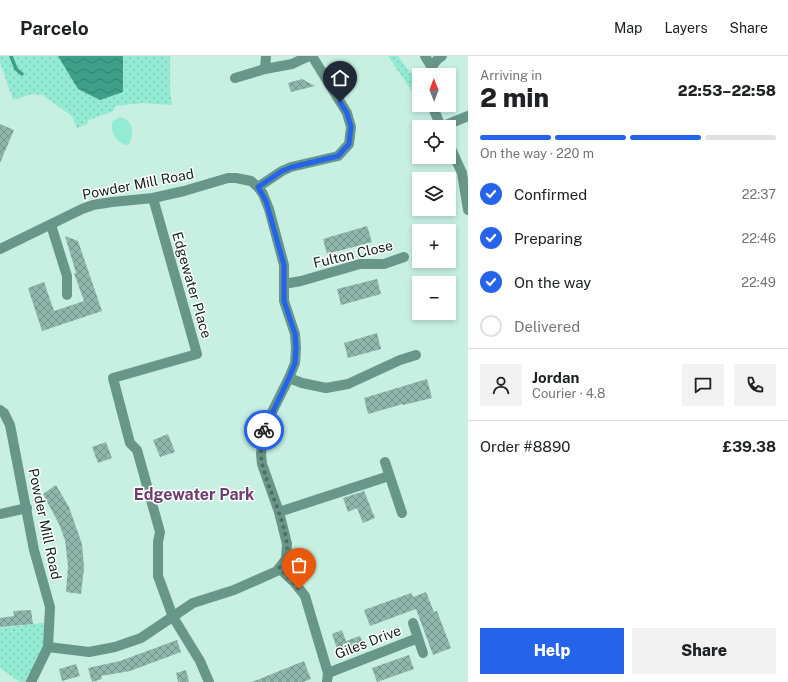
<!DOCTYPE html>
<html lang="en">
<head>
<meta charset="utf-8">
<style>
	:root { --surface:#fff; --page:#f2f2f2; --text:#202124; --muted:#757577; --line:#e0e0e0; --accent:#2563eb }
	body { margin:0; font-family:"Public Sans",sans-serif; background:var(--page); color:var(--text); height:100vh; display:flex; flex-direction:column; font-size:15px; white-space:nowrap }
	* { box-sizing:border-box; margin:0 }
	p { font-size:13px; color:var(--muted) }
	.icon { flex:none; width:22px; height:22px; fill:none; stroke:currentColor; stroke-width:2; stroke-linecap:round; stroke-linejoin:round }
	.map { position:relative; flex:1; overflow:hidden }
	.drawer { display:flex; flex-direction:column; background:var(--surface); width:320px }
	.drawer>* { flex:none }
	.needle { width:26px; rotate:359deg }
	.tools { position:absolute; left:412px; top:12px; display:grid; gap:8px }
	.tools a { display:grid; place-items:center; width:44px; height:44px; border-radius:0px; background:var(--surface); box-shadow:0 2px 6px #0003; font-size:20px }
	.pin { position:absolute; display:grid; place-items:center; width:34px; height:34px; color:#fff; margin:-41px -17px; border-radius:50% 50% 50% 0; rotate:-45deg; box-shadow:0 0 4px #0007 }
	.pin .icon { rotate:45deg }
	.courier { position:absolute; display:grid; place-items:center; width:40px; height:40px; margin:-20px; border:3px solid #2563eb; border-radius:50%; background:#fff; color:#222; box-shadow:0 1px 5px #0007 }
	.headline em { font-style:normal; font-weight:800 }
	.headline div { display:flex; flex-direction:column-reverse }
	.headline { display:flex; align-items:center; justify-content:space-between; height:68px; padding:0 12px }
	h1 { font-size:26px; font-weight:800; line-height:30px }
	.bar { display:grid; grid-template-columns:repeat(4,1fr); gap:6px 4px; align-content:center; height:48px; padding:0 12px }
	.bar i { height:5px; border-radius:3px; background:var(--line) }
	.bar .current { background:var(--accent) }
	.bar p { grid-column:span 4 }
	.line { display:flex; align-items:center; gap:10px; padding:0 12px; border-top:1px solid var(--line) }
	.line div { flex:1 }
	.round { display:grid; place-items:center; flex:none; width:42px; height:42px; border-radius:0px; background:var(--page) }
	ol { padding:0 12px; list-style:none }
	li { display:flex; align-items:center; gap:12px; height:44px }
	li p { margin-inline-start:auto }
	li .icon { padding:4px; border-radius:50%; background:var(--accent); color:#fff; stroke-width:4 }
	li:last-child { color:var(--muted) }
	li i { width:22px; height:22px; border:2px solid var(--line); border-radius:50% }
	.primary-button { display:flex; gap:8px; margin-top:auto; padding:8px 12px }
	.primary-button a { flex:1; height:46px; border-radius:0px; background:var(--accent); color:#fff; font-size:16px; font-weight:800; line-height:46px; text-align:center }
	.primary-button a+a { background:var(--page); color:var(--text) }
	header { display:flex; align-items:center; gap:24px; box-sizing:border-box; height:56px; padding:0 20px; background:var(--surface); border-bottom:1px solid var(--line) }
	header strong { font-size:19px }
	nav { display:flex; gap:22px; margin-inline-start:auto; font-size:14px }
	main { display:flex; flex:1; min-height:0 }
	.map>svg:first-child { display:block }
</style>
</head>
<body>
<header>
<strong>Parcelo</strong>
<nav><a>Map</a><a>Layers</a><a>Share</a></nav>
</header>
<main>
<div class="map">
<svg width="468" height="626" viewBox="0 0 468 626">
	<defs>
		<pattern id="grass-dots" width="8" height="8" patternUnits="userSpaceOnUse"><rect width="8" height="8" fill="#93ebd3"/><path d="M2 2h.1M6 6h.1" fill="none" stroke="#7ec9b5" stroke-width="1.8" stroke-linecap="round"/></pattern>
		<pattern id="water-waves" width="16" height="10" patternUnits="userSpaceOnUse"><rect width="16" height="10" fill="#3e9e87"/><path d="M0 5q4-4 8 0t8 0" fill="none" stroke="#33816e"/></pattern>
		<pattern id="building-cross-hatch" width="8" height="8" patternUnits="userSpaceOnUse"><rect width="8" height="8" fill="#8fb6ab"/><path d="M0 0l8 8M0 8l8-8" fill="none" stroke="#74948b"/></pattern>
	</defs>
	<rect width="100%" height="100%" fill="#c7f0e3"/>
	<g fill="url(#grass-dots)">
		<path d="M0,0H170V34L172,49L143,47L115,50L113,55L89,64L87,68L77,72L72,60L42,39L32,38L13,44L0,6Z"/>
		<path d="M388,0H398L416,25L413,37Z"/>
		<path d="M50,566V570L31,626H20L0,612V572Z"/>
	</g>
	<path fill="#93ebd3" d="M120,61C133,64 135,77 129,88L125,89C116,85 109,75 113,65Z"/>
	<path fill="url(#water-waves)" d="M58,0H123V36L100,44L78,33Z"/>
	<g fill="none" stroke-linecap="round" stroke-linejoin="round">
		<path stroke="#3e9e87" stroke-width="3.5" d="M11,0L16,13L22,18"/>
	</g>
	<g fill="url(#building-cross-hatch)">
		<path d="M302,23L315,30L291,36L288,27Z"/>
		<path d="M0,68L14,74L0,107Z"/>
		<path d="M367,170L372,186L327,198L323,183Z"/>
		<path d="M65,180L78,185L102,255L42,275L28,232L44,226L54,255L84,245L74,217H76Z"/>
		<path d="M377,223L381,238L341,249L337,233Z"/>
		<path d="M377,277L381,293L348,302L344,287Z"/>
		<path d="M427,323L432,342L403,349V348L368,358L364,342Z"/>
		<path d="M168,378L175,396L160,401L153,384Z"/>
		<path d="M106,386L112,402L98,407L92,391Z"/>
		<path d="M56,429L69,451L82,488L84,512L81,538L66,536L68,510L65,484L59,468L43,438Z"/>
		<path d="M364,435L375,462L363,467L357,452L348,456L343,442Z"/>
		<path d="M426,536L434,556L437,555L451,592L433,599L416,553L370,570L364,554L411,537L413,541Z"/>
		<path d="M31,554L33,568L0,571V562L14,560L13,555Z"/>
		<path d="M342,574L346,585L360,580L365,591L345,599L342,591L337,593L332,578Z"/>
		<path d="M177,584L181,596L130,615L101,620L102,623L92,626L88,612L120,605Z"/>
		<path d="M409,599L414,613L377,626L372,612Z"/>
		<path d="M304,605L311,623L303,626H252Z"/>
		<path d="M76,608L80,620L62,625L59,613Z"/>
		<path d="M186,614L189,626H178L176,617Z"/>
	</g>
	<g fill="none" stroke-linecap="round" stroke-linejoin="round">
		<g stroke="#689689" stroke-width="10">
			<path d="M425,0L431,10"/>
			<path d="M265,13L292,8L309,0"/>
			<path d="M430,19C432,10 434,5 442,0"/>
			<path d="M235,22L265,13L266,0"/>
			<path d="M432,49L441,71"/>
			<path d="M441,71L468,60"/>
			<path d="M449,88L462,117L468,154"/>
			<path d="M258,131L282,115L291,111L338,100L349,88L351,71L347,57L312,0"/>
			<path d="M153,142L197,298L113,322L130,387L137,394L160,476L158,486V520L173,561L200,605L209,626"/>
			<path d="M51,169L67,220V239"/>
			<path d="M0,193L82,153L93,149L112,146L153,142L184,135L228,122H236L251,125L258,131L263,138L269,153L284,209V245L295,278L296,292L295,307L289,322L268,364L264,375L261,398L262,408L279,456L287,488L286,503L277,515L234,534L193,547L141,582L115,591L89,596L48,591"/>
			<path d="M284,228L301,225L360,208H384L404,201"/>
			<path d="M289,322L302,327L326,332L348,328L400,304L416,299"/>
			<path d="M0,354L4,357L10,369L34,494L50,551L48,591L31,626"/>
			<path d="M385,406L402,457"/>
			<path d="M279,456L389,420"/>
			<path d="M0,458L27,452"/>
			<path d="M279,512L294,526L305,540L328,617L327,626"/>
			<path d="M413,567L423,597"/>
			<path d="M328,617L418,582"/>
		</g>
	</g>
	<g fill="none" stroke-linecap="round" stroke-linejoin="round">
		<path stroke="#536b64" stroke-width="4" stroke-dasharray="0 7.2" d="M264,374C261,385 260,396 262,407C267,433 293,478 286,503C285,506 281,510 279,512L299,533"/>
		<path stroke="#2563eb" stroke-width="5" d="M264,374L289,322L295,307L296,292L295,278L284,245V209L266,145L258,131L282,115L292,111L338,100L349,88L351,71L347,57L340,46"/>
	</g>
	<g text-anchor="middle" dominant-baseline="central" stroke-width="3" stroke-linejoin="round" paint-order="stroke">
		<g font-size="14" fill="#14241f" stroke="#fff">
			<text transform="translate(138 128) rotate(-11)">Powder Mill Road</text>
			<text transform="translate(353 198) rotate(-13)">Fulton Close</text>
			<text transform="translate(192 229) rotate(74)">Edgewater Place</text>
			<text transform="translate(45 468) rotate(78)">Powder Mill Road</text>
			<text transform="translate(368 586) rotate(-21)">Giles Drive</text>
		</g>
		<g font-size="16" font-weight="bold" fill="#6d3d70" stroke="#fff">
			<text x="194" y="438">Edgewater Park</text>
		</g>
	</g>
</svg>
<div class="tools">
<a><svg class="needle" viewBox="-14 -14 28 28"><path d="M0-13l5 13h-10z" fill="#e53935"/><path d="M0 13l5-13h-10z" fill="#757577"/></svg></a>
<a><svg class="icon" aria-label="locate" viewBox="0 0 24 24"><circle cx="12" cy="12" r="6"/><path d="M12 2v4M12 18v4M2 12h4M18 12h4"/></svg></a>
<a><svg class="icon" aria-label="layers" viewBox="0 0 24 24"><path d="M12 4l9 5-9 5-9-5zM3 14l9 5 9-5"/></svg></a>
<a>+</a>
<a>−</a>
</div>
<div class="pin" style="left:299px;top:533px;background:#ea580c"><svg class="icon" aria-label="bag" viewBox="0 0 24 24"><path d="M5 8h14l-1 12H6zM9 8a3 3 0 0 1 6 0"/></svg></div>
<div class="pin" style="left:340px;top:46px;background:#1f2937"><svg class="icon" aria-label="home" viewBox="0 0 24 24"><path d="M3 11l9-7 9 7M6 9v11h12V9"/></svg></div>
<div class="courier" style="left:264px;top:374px"><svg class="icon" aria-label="bike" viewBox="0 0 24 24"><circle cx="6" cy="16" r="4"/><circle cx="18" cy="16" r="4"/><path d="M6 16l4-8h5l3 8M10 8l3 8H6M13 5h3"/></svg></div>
</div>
<section class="drawer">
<div class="headline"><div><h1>2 min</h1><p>Arriving in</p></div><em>22:53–22:58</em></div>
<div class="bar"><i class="current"></i><i class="current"></i><i class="current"></i><i></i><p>On the way · 220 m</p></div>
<ol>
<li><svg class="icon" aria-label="check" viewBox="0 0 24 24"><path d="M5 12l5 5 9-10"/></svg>Confirmed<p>22:37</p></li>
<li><svg class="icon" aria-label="check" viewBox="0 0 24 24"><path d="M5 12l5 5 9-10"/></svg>Preparing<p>22:46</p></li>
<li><svg class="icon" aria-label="check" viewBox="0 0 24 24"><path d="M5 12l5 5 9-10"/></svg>On the way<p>22:49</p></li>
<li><i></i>Delivered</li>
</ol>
<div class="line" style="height:72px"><a class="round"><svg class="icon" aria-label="person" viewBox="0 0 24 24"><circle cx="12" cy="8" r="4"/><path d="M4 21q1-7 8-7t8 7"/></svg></a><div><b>Jordan</b><p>Courier · 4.8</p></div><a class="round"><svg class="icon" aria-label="chat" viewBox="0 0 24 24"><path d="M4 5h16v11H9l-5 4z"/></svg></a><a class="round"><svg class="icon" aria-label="phone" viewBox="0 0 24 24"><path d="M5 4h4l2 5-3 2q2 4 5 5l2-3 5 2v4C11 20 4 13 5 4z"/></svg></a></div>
<div class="line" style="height:52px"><div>Order #8890</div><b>£39.38</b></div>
<div class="primary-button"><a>Help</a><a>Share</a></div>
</section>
</main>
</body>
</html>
